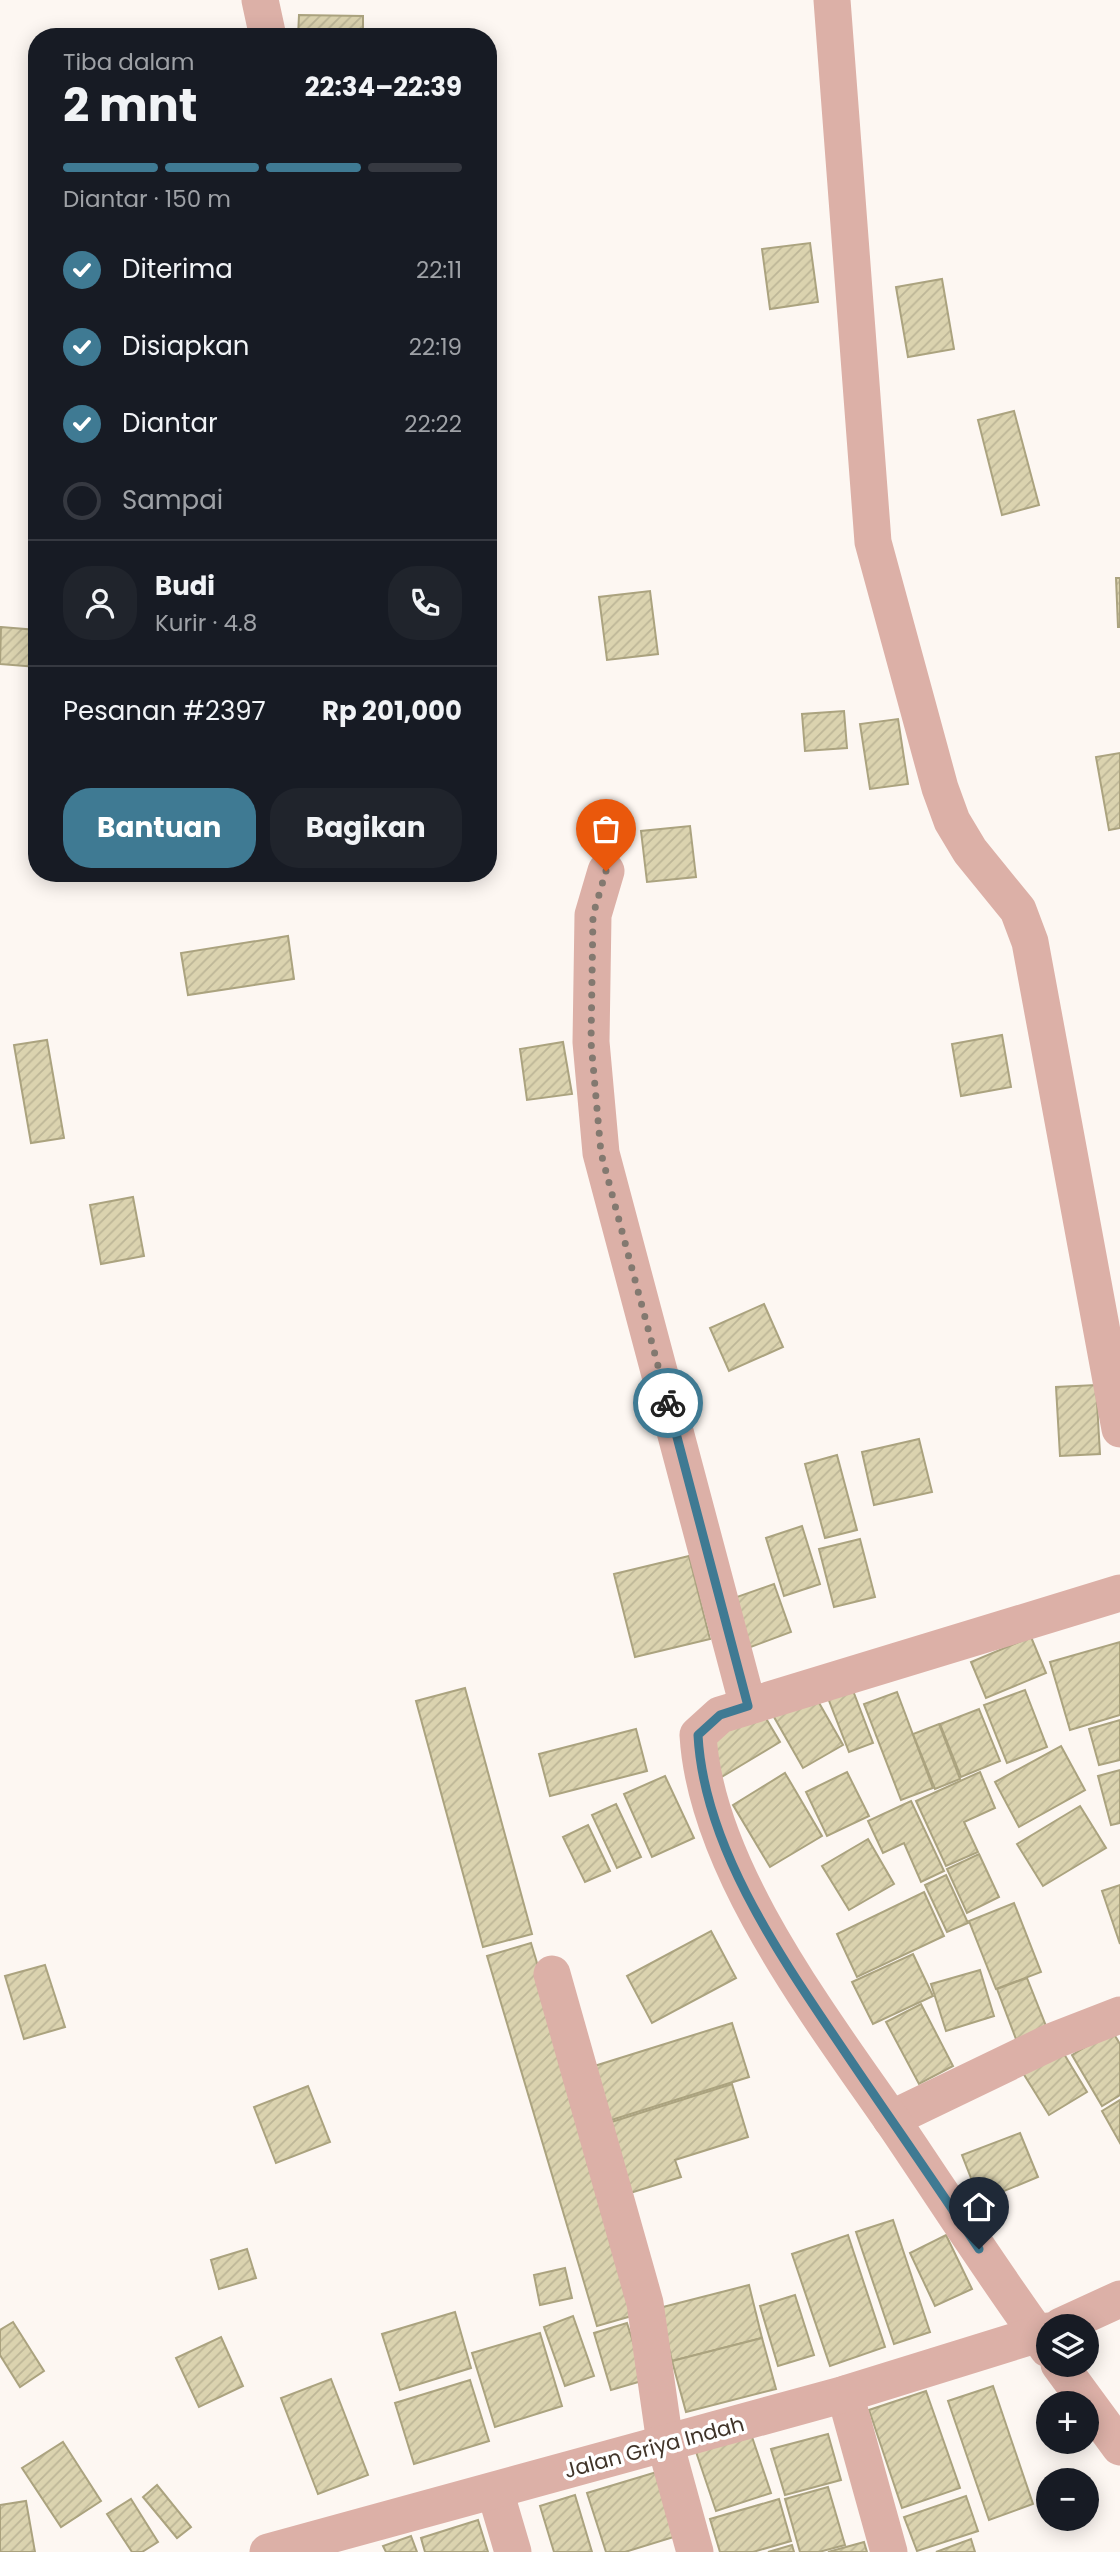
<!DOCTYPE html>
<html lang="id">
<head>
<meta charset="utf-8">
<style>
	:root { --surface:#171b24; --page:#20242c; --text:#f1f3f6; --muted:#9ea1a6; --line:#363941; --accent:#3f7a93 }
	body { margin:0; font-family:Poppins,sans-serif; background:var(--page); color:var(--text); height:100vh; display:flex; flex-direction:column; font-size:26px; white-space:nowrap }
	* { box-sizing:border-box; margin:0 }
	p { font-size:23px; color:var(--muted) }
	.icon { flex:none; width:38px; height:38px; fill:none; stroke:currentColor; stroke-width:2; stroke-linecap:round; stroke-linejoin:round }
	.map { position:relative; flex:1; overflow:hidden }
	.side { position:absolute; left:28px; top:28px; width:469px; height:854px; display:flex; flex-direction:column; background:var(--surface); border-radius:28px; box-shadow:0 4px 18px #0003 }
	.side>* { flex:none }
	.buttons { position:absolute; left:1036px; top:2314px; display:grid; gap:14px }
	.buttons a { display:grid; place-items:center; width:63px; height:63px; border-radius:50%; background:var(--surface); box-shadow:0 4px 18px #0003; font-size:35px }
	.pin { position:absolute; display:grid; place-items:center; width:60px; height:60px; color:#fff; margin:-72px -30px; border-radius:50% 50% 50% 0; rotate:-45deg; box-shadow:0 0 7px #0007 }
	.pin .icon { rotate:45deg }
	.courier { position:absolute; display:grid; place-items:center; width:70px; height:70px; margin:-35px; border:5px solid #3f7a93; border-radius:50%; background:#fff; color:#222; box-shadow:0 2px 9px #0007 }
	.head em { font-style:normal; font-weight:700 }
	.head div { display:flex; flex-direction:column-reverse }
	.head { display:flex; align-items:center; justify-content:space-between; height:119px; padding:0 35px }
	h1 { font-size:46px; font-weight:700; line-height:52px }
	.bar { display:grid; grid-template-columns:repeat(4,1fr); gap:10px 7px; align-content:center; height:84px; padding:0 35px }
	.bar i { height:9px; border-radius:5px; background:var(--line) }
	.bar .selected { background:var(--accent) }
	.bar p { grid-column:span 4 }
	.line { display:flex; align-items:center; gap:18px; padding:0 35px; border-top:2px solid var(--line) }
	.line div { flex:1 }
	.round { display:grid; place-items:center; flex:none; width:74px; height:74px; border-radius:28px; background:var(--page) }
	ol { padding:0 35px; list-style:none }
	li { display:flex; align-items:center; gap:21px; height:77px }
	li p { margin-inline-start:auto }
	li .icon { padding:7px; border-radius:50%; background:var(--accent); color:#fff; stroke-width:4 }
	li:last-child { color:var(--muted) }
	li i { width:38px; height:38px; border:4px solid var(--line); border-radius:50% }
	.primary-button { display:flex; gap:14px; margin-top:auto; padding:14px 35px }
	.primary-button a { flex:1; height:80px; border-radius:28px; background:var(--accent); color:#fff; font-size:28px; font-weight:700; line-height:80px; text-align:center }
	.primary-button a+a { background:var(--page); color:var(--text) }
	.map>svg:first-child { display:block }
</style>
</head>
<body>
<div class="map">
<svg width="1120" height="2552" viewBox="0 0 1120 2552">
	<defs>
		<pattern id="building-hatch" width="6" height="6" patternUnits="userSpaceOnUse" patternTransform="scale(1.75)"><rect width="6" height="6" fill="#dbd3af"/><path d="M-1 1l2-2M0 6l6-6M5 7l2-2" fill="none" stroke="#bdb697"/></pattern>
	</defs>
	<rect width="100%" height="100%" fill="#fdf7f2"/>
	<g fill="url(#building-hatch)" stroke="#aba37f" stroke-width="2">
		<path d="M299,15L363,16V37H298Z"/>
		<path d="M810,243L818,302L770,309L762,249Z"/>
		<path d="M942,279L954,349L908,357L896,287Z"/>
		<path d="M1014,411L1039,505L1002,515L978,420Z"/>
		<path d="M1116,578H1120V627H1118Z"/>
		<path d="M650,591L658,654L607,660L599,597Z"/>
		<path d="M1,627L37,630V667L0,664Z"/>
		<path d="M844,711L847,748L805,751L802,714Z"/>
		<path d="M898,719L908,784L870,789L860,724Z"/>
		<path d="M1120,753V828L1109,830L1096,757Z"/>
		<path d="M690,826L696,877L647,882L641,831Z"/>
		<path d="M288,936L294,979L188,995L181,953Z"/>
		<path d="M1002,1035L1011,1087L961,1096L952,1044Z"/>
		<path d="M47,1040L64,1138L31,1143L14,1045Z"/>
		<path d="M563,1042L572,1094L527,1100L520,1049Z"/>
		<path d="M133,1197L144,1256L101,1264L90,1205Z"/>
		<path d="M764,1304L783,1347L729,1371L710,1328Z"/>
		<path d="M1096,1385L1100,1454L1060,1456L1056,1387Z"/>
		<path d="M919,1439L932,1492L874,1505L862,1452Z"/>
		<path d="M837,1455L857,1530L825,1538L805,1464Z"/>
		<path d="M802,1526L820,1584L784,1596L766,1538Z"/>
		<path d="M860,1539L875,1597L834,1607L819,1549Z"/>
		<path d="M689,1556L710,1639L635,1657L614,1574Z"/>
		<path d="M774,1584L791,1632L748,1648L731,1599Z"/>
		<path d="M1031,1637L1046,1673L986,1698L971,1662Z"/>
		<path d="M1120,1642V1715L1070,1730L1050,1662Z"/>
		<path d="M465,1688L532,1934L483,1947L416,1701Z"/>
		<path d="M852,1688L873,1743L849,1752L828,1698Z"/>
		<path d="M1025,1690L1047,1747L1007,1763L984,1705Z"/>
		<path d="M897,1692L933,1788L901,1800L864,1704Z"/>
		<path d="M814,1694L843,1745L803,1768L774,1717Z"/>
		<path d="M979,1709L1000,1761L961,1777L940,1724Z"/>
		<path d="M761,1710L780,1742L720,1778L700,1746Z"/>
		<path d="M1120,1720V1760L1099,1765L1089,1729Z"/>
		<path d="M939,1724L960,1779L935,1789L913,1734Z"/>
		<path d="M636,1729L647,1771L550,1796L539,1754Z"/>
		<path d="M1061,1746L1085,1790L1019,1827L995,1782Z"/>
		<path d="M1120,1770V1823L1111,1825L1098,1776Z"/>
		<path d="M847,1772L869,1816L827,1836L806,1792Z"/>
		<path d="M980,1772L995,1808L964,1822L978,1852L946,1866L916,1801Z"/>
		<path d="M785,1773L822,1836L770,1867L733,1805Z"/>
		<path d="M665,1776L694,1838L652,1857L624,1794Z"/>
		<path d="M911,1801L944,1871L921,1882L904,1843L883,1853L868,1821Z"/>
		<path d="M616,1804L641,1857L617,1868L592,1815Z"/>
		<path d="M1080,1806L1106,1848L1043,1886L1017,1844Z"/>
		<path d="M588,1825L610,1871L585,1882L563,1837Z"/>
		<path d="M868,1839L894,1884L849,1910L822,1866Z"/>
		<path d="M979,1854L999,1897L967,1913L947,1869Z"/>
		<path d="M946,1875L968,1923L947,1932L925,1885Z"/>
		<path d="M1120,1885V1944L1102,1891Z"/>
		<path d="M924,1892L944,1936L857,1977L837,1934Z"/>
		<path d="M1014,1903L1041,1972L996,1989L969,1921Z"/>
		<path d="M711,1931L736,1978L652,2023L627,1976Z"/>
		<path d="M531,1943L642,2313L597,2326L487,1956Z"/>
		<path d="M913,1954L933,1996L873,2024L852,1982Z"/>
		<path d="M45,1965L65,2027L24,2039L5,1976Z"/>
		<path d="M980,1970L994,2016L946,2031L931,1984Z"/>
		<path d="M1027,1978L1050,2036L1019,2047L997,1989Z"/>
		<path d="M921,2004L953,2066L919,2084L886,2022Z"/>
		<path d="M732,2023L749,2077L605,2122L588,2068Z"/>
		<path d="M1112,2031L1120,2044V2095L1102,2106L1072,2055Z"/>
		<path d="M1061,2049L1087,2092L1049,2115L1023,2073Z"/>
		<path d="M732,2084L748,2137L675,2160L681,2177L627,2194L605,2124Z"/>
		<path d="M308,2086L330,2142L276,2163L254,2107Z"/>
		<path d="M1120,2100V2143L1102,2111Z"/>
		<path d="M1020,2133L1038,2177L980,2201L962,2155Z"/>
		<path d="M893,2220L930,2332L894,2344L856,2232Z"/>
		<path d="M848,2235L885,2347L830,2366L792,2254Z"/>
		<path d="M946,2235L972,2289L935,2306L910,2253Z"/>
		<path d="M247,2249L256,2278L219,2289L211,2260Z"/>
		<path d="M565,2268L572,2298L540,2305L534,2275Z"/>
		<path d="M749,2285L762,2338L672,2361L659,2308Z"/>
		<path d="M795,2295L814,2355L778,2366L760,2306Z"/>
		<path d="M455,2312L471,2368L400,2390L382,2334Z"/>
		<path d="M573,2316L594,2376L565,2386L544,2327Z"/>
		<path d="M13,2322L44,2371L20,2387L0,2355V2330Z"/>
		<path d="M627,2323L645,2380L611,2390L594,2333Z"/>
		<path d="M540,2333L562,2406L495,2427L472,2353Z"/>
		<path d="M221,2337L243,2386L199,2407L176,2358Z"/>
		<path d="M762,2338L776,2389L686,2412L672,2361Z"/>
		<path d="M331,2379L368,2475L318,2494L281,2398Z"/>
		<path d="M470,2380L489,2441L414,2464L395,2403Z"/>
		<path d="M993,2386L1033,2504L989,2520L948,2401Z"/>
		<path d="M926,2391L960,2488L902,2508L869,2410Z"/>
		<path d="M749,2428L771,2493L716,2511L694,2446Z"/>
		<path d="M828,2434L841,2480L785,2495L771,2449Z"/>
		<path d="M63,2442L101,2501L61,2527L22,2468Z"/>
		<path d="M660,2471L680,2535L625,2552H606L587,2493Z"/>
		<path d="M157,2485L191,2527L177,2538L143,2497Z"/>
		<path d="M828,2487L845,2545L819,2552H800L785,2499Z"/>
		<path d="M575,2495L592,2552H554L540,2506Z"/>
		<path d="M966,2496L978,2531L917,2551L904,2517Z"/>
		<path d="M131,2499L158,2542L142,2552H132L107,2514Z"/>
		<path d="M779,2499L791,2541L753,2552H720L710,2519Z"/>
		<path d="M26,2501L35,2552H0V2505Z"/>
		<path d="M478,2520L488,2552H425L421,2538Z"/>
		<path d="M411,2536L417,2552H386L383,2546Z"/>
		<path d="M971,2539L975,2552H936Z"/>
		<path d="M864,2542L867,2552H828Z"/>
		<path d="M792,2545L794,2552H768Z"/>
	</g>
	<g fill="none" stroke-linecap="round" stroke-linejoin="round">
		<g stroke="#dcb0a7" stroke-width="37">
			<path d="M260,0L268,37"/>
			<path d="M832,0L873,542L940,788L952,821L970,851L1018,910L1030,942L1120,1429"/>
			<path d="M606,871L593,915L591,1042L601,1153L748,1706"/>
			<path d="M552,1974L645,2303L665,2443L695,2552"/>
			<path d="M891,2119L1053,2041L1120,2015"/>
			<path d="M1061,2326L1120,2299"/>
			<path d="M1048,2349C996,2278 948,2203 898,2129C823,2020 706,1870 698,1735L720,1715L1120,1593"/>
			<path d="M1059,2364L1120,2447"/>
			<path d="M845,2394L889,2552"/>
			<path d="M495,2491L513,2552"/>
			<path d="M268,2552L845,2394L1048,2331"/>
		</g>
	</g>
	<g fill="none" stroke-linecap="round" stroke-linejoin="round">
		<path stroke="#837970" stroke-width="7" stroke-dasharray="0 12.6" d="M606,871L593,915L591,1042L601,1153L668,1403"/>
		<path stroke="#3f7a93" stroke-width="9" d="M668,1403L748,1706L720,1715L698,1735C704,1850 785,1963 847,2055C891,2120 936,2184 979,2249"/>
	</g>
	<g text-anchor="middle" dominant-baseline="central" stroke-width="7" stroke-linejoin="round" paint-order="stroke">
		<g font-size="21" fill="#41352a" stroke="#fff">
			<text transform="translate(654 2447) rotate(-15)">Jalan Griya Indah</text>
		</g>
	</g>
</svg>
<div class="buttons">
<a><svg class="icon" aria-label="layers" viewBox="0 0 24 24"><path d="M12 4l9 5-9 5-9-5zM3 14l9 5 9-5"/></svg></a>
<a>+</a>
<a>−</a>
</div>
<div class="pin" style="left:606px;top:871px;background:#ea580c"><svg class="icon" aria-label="bag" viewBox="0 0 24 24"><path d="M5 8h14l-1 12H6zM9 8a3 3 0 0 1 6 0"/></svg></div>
<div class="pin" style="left:979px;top:2249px;background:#1f2937"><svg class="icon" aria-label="home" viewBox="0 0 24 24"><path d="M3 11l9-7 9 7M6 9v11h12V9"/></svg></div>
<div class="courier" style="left:668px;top:1403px"><svg class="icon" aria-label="bike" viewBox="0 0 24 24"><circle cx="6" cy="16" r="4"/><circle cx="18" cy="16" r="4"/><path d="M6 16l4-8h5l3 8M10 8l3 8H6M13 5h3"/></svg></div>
<section class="side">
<div class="head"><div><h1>2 mnt</h1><p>Tiba dalam</p></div><em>22:34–22:39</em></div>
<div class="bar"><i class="selected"></i><i class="selected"></i><i class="selected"></i><i></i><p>Diantar · 150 m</p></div>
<ol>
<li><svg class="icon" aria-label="check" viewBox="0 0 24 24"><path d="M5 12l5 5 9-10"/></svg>Diterima<p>22:11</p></li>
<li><svg class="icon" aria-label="check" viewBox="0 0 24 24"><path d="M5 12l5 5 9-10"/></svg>Disiapkan<p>22:19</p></li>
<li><svg class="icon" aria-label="check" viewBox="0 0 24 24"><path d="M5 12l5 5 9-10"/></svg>Diantar<p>22:22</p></li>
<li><i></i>Sampai</li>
</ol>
<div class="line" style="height:126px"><a class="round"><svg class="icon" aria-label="person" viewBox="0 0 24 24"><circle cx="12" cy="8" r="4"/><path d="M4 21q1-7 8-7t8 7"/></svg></a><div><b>Budi</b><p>Kurir · 4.8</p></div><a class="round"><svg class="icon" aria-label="phone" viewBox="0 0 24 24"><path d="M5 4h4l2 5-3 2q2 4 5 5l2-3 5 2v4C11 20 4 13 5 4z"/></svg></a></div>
<div class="line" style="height:91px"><div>Pesanan #2397</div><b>Rp 201,000</b></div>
<div class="primary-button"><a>Bantuan</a><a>Bagikan</a></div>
</section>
</div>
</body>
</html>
